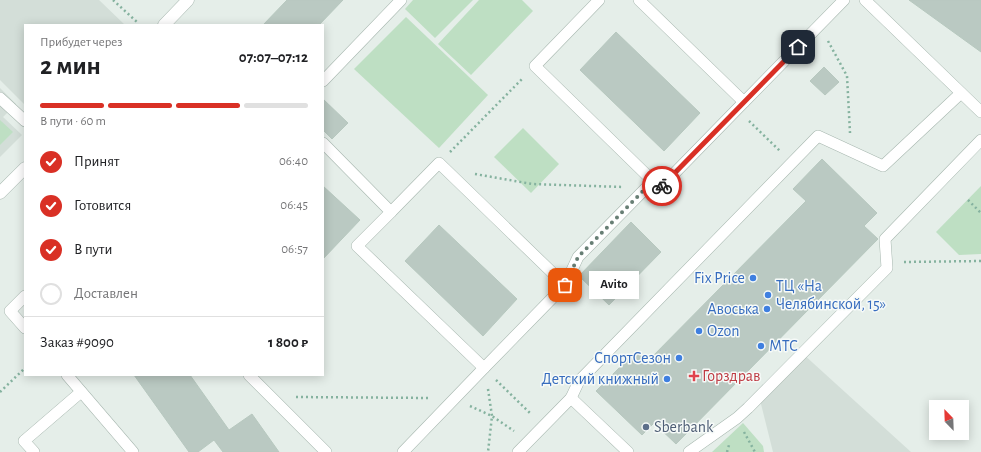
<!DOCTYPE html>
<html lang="ru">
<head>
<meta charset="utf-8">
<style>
	:root { --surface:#fff; --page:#f2f2f2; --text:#202124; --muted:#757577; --line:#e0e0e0; --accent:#d93025 }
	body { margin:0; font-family:"Alegreya Sans",sans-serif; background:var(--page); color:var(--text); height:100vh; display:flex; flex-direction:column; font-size:15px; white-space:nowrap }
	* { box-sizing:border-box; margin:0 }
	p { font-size:13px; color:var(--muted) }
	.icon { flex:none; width:22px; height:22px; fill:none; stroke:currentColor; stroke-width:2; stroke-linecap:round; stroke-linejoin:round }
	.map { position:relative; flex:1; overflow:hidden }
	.side { position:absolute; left:24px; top:24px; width:300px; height:352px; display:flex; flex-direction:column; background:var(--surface); border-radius:0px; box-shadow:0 2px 10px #0003 }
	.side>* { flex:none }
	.needle { width:26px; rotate:337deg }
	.buttons { position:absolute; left:929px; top:400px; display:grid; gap:8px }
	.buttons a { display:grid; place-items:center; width:40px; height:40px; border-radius:0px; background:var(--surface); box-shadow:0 2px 10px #0003; font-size:20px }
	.pin { position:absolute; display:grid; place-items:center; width:34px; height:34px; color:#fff; margin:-17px; border-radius:8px; box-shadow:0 2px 6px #0006 }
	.courier { position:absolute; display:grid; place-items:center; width:40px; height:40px; margin:-20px; border:3px solid #d93025; border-radius:50%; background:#fff; color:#222; box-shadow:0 1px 5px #0007 }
	.bubble { position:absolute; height:28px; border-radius:0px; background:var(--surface); box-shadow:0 2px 10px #0003; font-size:13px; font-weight:700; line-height:28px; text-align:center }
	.summary em { font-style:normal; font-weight:700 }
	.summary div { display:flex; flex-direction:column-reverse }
	.summary { display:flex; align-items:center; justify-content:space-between; height:68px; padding:0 16px }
	h1 { font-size:26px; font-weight:700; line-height:30px }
	.bar { display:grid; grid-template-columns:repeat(4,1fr); gap:6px 4px; align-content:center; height:48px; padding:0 16px }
	.bar i { height:5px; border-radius:3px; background:var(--line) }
	.bar .current { background:var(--accent) }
	.bar p { grid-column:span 4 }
	.line { display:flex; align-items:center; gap:10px; padding:0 16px; border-top:1px solid var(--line) }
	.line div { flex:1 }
	ol { padding:0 16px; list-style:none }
	li { display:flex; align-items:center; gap:12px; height:44px }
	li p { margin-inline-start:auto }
	li .icon { padding:4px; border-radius:50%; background:var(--accent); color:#fff; stroke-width:4 }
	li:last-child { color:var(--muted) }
	li i { width:22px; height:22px; border:2px solid var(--line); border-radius:50% }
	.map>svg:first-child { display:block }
</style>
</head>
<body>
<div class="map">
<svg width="981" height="452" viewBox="0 0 981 452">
	<rect width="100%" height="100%" fill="#e5eee9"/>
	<g fill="#d3ded8">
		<path d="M0,0H99L125,25H25V105L0,80Z"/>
		<path d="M0,88L16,104L3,117L22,135L0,157Z"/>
		<path d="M802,353L911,452H773L759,396Z"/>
	</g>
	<g fill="#bedfc3">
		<path d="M413,0H473L435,38L405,9Z"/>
		<path d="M479,0H522L533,11L471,75L438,44Z"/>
		<path d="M406,17L488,95L439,148L354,69Z"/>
		<path d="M0,120L13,132L0,145Z"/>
		<path d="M523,128L559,164L531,193L494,157Z"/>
		<path d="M981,186V254L959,255L936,232Z"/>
		<path d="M743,423L763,446L764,452H712Z"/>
	</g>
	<g fill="#bac9c2" stroke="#b7c8bf">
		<path d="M287,0H343L319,25H263Z"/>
		<path d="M909,0H981V52Z"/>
		<path d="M616,32L700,113L664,151L580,70Z"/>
		<path d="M824,67L839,82L825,95L810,81Z"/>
		<path d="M323,99L348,123L332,139L323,130Z"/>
		<path d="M822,159L877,213L864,226L878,239L676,444L654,423L642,435L596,391L636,351L647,362L806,201L793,189Z"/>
		<path d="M323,186L360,220L323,259Z"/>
		<path d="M631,222L661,252L609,305L579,276Z"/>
		<path d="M439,225L517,299L483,336L405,261Z"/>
		<path d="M134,375H190L229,430L252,414L279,452H223L214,440L198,452H189Z"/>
	</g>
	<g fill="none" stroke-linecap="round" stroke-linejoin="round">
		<g stroke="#a7b7af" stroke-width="12">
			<g id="lane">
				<path d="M599,0L535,66L660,188L744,102L639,0"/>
				<path d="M865,0L981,112"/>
				<path d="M323,81L401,0"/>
				<path d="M0,98L25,121"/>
				<path d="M744,102L844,0"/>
				<path d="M323,143L391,212L357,246L484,368L403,452"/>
				<path d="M391,212L439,163L565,285L484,368"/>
				<path d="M565,285L578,257L646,188H660"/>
				<path d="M25,296L10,311L25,328"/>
				<path d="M67,375L133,452"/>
				<path d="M249,375L326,452"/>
				<path d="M571,398L579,381L818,136L883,166L961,93"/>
				<path d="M34,452L24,441L81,392"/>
				<path d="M518,452L571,398L628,452"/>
				<path d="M689,452L737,418L748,408L887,268L885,239L981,140"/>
			</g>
		</g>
		<g stroke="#a7b7af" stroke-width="13">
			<g id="street">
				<path d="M164,25L188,0"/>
				<path d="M0,193L25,168"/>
			</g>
		</g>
		<g stroke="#85b29f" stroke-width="2.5" stroke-dasharray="2 3" stroke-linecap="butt">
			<path d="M113,0L137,22"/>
			<path d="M828,41L847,76L850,133"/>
			<path d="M749,121L780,151"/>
			<path d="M450,152L523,78"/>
			<path d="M475,174L532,184L623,187"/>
			<path d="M968,200L981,213"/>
			<path d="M904,262L981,261"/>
			<path d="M496,380L531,414"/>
			<path d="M488,389L492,416L488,452"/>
			<path d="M0,392L25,368"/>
			<path d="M296,397L431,398"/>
			<path d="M470,406L492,416L514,431"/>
			<path d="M744,432L755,452"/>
			<path d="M727,452L729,445"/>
		</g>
		<use href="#lane" stroke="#fff" stroke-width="11"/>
		<use href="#street" stroke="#fff" stroke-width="12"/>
	</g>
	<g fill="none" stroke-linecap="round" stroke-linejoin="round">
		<path stroke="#677e74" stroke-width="4" stroke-dasharray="0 7.2" d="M565,285L578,257L646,188H660L662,186"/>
		<path stroke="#d93025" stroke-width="5" d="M662,186L798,47"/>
	</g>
	<g fill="#3f7fe0" stroke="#f6faf8" stroke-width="1.5">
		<circle cx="753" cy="278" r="4"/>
		<circle cx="768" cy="295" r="4"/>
		<circle cx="767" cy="309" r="4"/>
		<circle cx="699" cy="331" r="4"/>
		<circle cx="761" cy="346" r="4"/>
		<circle cx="679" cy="358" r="4"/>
		<circle cx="667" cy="379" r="4"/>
	</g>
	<path fill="#e0444e" stroke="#f6faf8" stroke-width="1.5" d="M692 370h4v4h4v4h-4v4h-4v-4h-4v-4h4z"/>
	<circle fill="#5c6f8a" stroke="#f6faf8" stroke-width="1.5" cx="646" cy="427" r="4"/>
	<g text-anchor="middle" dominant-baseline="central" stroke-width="3" stroke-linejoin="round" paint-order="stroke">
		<g font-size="16" fill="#366cbe" stroke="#f6faf8" text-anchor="end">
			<text x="745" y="278">Fix Price</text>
			<text x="776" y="286" text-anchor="start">ТЦ «На<tspan x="776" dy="18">Челябинской, 15»</tspan></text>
			<text x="759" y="309">Авоська</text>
			<text x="707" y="331" text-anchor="start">Ozon</text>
			<text x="769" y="346" text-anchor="start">МТС</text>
			<text x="671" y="358">СпортСезон</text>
			<text x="659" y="379">Детский книжный</text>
		</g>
		<g font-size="16" fill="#be3a42" stroke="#f6faf8" text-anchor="start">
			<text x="702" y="376">Горздрав</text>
		</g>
		<g font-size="16" fill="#4e5e75" stroke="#f6faf8" text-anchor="start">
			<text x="654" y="427">Sberbank</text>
		</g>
	</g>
</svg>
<div class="buttons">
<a><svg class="needle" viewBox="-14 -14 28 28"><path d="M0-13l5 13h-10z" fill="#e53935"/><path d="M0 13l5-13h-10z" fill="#757577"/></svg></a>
</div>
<div class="pin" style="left:565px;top:285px;background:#ea580c"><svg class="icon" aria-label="bag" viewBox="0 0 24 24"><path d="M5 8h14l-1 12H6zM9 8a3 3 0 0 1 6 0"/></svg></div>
<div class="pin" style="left:798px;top:47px;background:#1f2937"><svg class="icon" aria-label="home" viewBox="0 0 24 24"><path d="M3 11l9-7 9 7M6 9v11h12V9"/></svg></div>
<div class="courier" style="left:662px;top:186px"><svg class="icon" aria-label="bike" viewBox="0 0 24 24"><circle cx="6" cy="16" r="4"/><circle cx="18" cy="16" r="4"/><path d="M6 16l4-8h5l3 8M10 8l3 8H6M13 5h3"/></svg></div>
<div class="bubble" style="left:589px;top:271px;width:50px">Avito</div>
<section class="side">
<div class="summary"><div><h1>2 мин</h1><p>Прибудет через</p></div><em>07:07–07:12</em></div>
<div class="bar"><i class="current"></i><i class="current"></i><i class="current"></i><i></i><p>В пути · 60 m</p></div>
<ol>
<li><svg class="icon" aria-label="check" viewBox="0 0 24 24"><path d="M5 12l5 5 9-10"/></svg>Принят<p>06:40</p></li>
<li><svg class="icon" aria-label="check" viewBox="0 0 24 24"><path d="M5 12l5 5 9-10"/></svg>Готовится<p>06:45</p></li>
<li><svg class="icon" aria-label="check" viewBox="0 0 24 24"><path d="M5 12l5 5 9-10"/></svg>В пути<p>06:57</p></li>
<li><i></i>Доставлен</li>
</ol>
<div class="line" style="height:52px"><div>Заказ #9090</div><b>1 800 ₽</b></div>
</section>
</div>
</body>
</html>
